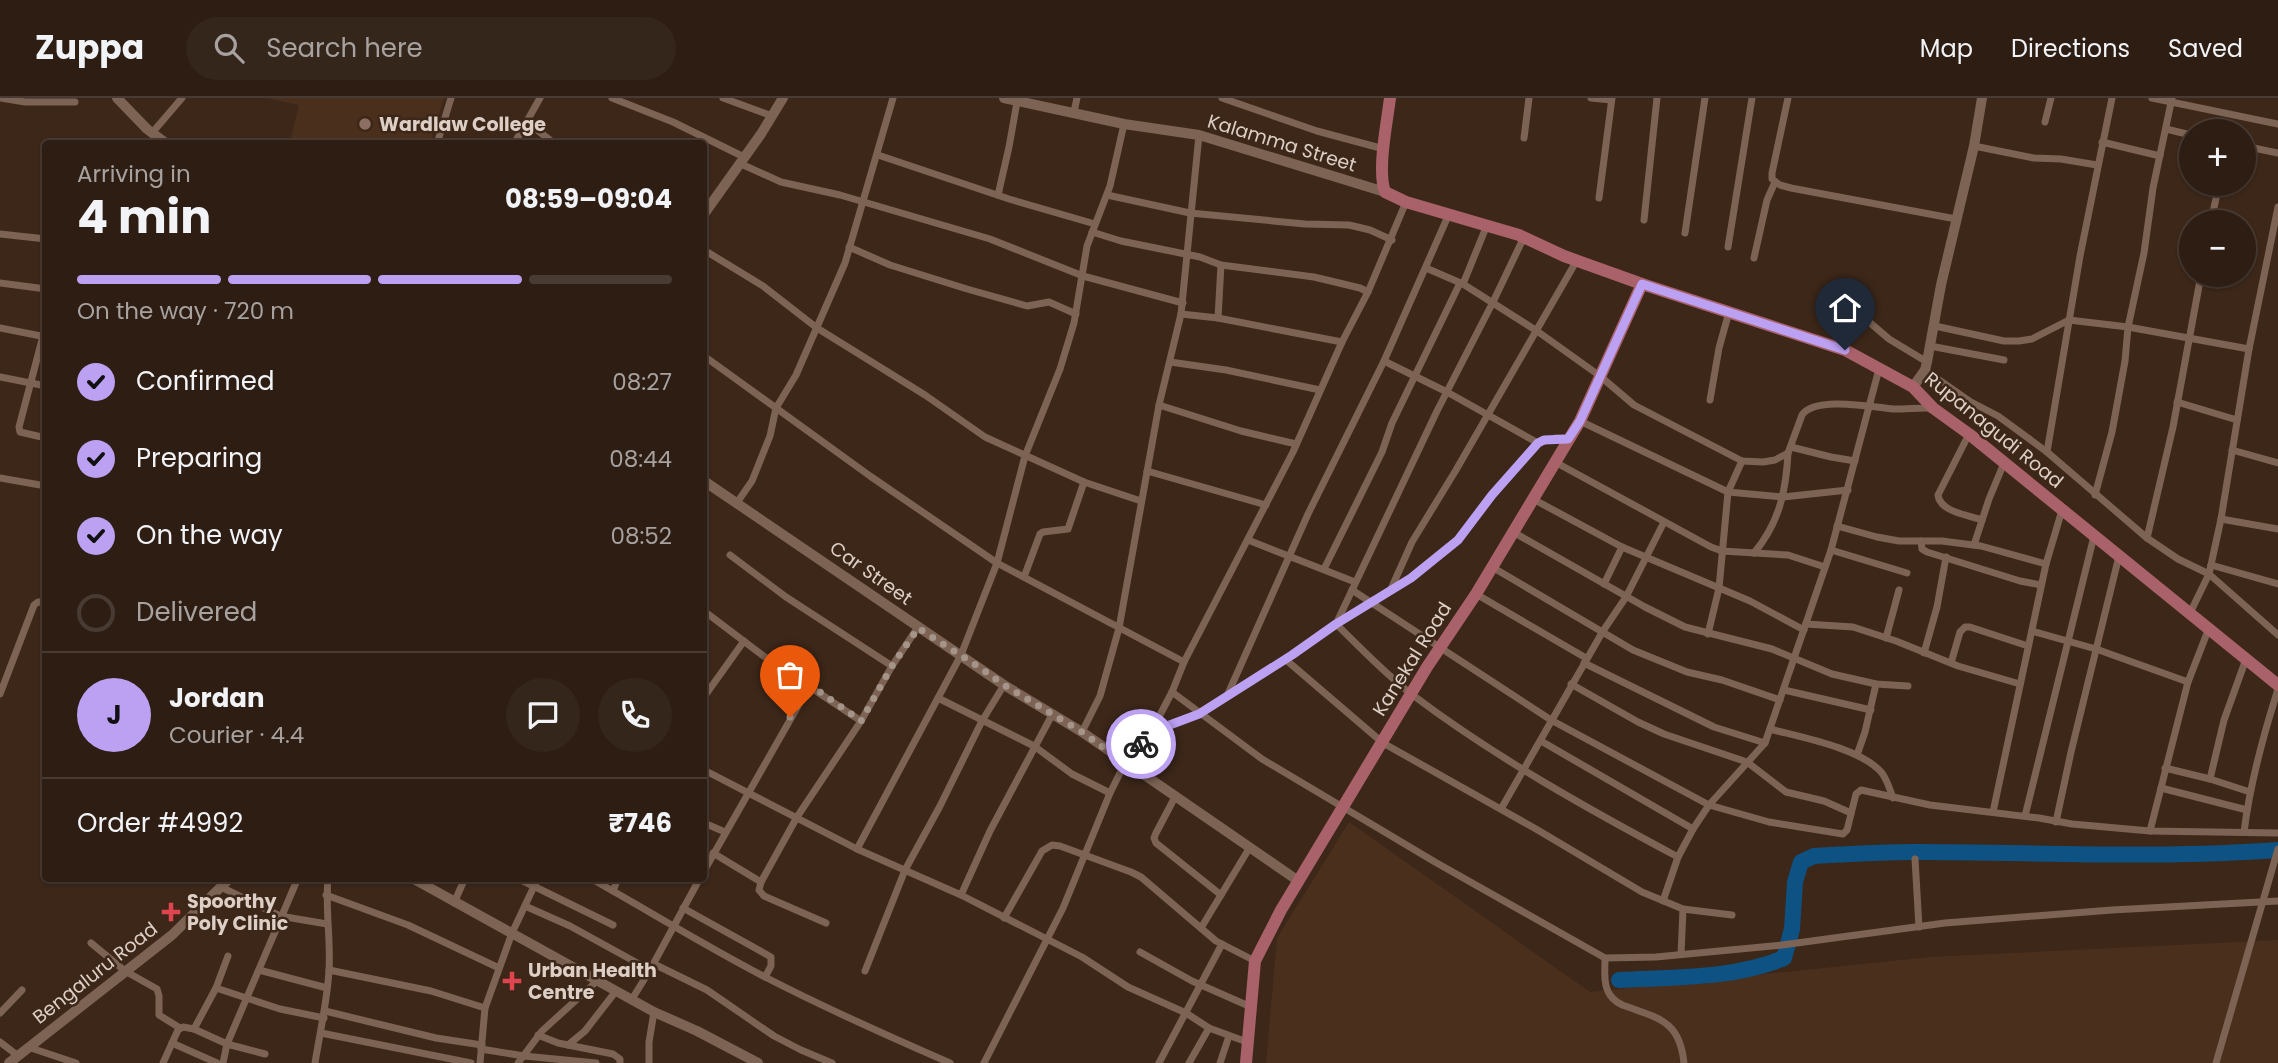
<!DOCTYPE html>
<html lang="en">
<head>
<meta charset="utf-8">
<style>
	:root { --surface:#2d1d13; --page:#35261c; --text:#f1f3f6; --muted:#a7a2a0; --line:#483b33; --accent:#bca0f2 }
	body { margin:0; font-family:Poppins,sans-serif; background:var(--page); color:var(--text); height:100vh; display:flex; flex-direction:column; font-size:26px; white-space:nowrap }
	* { box-sizing:border-box; margin:0 }
	p { font-size:23px; color:var(--muted) }
	.icon { flex:none; width:38px; height:38px; fill:none; stroke:currentColor; stroke-width:2; stroke-linecap:round; stroke-linejoin:round }
	.map { position:relative; flex:1; overflow:hidden }
	.sheet { position:absolute; left:42px; top:42px; width:665px; height:742px; display:flex; flex-direction:column; background:var(--surface); border-radius:7px; box-shadow:0 2px 5px #0004,0 0 0 2px var(--line) }
	.sheet>* { flex:none }
	.fabs { position:absolute; left:2179px; top:21px; display:grid; gap:14px }
	.fabs a { display:grid; place-items:center; width:77px; height:77px; border-radius:50%; background:var(--surface); box-shadow:0 2px 5px #0004,0 0 0 2px var(--line); font-size:35px }
	.pin { position:absolute; display:grid; place-items:center; width:60px; height:60px; color:#fff; margin:-72px -30px; border-radius:50% 50% 50% 0; rotate:-45deg; box-shadow:0 0 7px #0007 }
	.pin .icon { rotate:45deg }
	.courier { position:absolute; display:grid; place-items:center; width:70px; height:70px; margin:-35px; border:5px solid #bca0f2; border-radius:50%; background:#fff; color:#222; box-shadow:0 2px 9px #0007 }
	.headline em { font-style:normal; font-weight:700 }
	.headline div { display:flex; flex-direction:column-reverse }
	.headline { display:flex; align-items:center; justify-content:space-between; height:119px; padding:0 35px }
	h1 { font-size:46px; font-weight:700; line-height:52px }
	.bar { display:grid; grid-template-columns:repeat(4,1fr); gap:10px 7px; align-content:center; height:84px; padding:0 35px }
	.bar i { height:9px; border-radius:5px; background:var(--line) }
	.bar .on { background:var(--accent) }
	.bar p { grid-column:span 4 }
	.line { display:flex; align-items:center; gap:18px; padding:0 35px; border-top:2px solid var(--line) }
	.line div { flex:1 }
	.round { display:grid; place-items:center; flex:none; width:74px; height:74px; border-radius:37px; background:var(--page) }
	ol { padding:0 35px; list-style:none }
	li { display:flex; align-items:center; gap:21px; height:77px }
	li p { margin-inline-start:auto }
	li .icon { padding:7px; border-radius:50%; background:var(--accent); color:#111; stroke-width:4 }
	li:last-child { color:var(--muted) }
	li i { width:38px; height:38px; border:4px solid var(--line); border-radius:50% }
	header { display:flex; align-items:center; gap:42px; box-sizing:border-box; height:98px; padding:0 35px; background:var(--surface); border-bottom:2px solid var(--line) }
	header strong { font-size:33px }
	nav { display:flex; gap:38px; margin-inline-start:auto; font-size:24px }
	.search { width:490px; height:63px; background:var(--page); display:flex; align-items:center; gap:18px; box-sizing:border-box; padding:0 24px; border-radius:38px; color:var(--muted); font-size:26px }
	.map>svg:first-child { display:block }
</style>
</head>
<body>
<header>
<strong>Zuppa</strong>
<div class="search"><svg class="icon" aria-label="search" viewBox="0 0 24 24"><circle cx="10" cy="10" r="6"/><path d="M15 15l6 6"/></svg>Search here</div>
<nav><a>Map</a><a>Directions</a><a>Saved</a></nav>
</header>
<div class="map">
<svg width="2278" height="965" viewBox="0 0 2278 965">
	<rect width="100%" height="100%" fill="#3c2719"/>
	<g fill="#4a2f1d">
		<path d="M267,0H444L430,45L296,46L290,44L299,7Z"/>
		<path d="M1349,724L1590,894L1930,859L2278,842V965H1266L1277,840Z"/>
	</g>
	<g fill="none" stroke-linecap="round" stroke-linejoin="round">
		<path stroke="#0e5283" stroke-width="16" d="M1619,882C1674,879 1733,881 1784,860L1792,831L1795,784L1801,764L1814,758C1848,756 1882,754 1915,754C2036,754 2157,761 2278,752"/>
		<g stroke="#7c6354" stroke-width="7">
			<path d="M1,0L25,4H75"/>
			<path d="M612,0L673,24L744,59"/>
			<path d="M723,0L772,18"/>
			<path d="M1222,0L1317,33L1384,51"/>
			<path d="M1591,0L1611,2"/>
			<path d="M1788,0L1772,75V81L1780,87L1791,90L1956,121"/>
			<path d="M2152,0L2278,26"/>
			<path d="M1074,14L1077,0"/>
			<path d="M527,24L555,46"/>
			<path d="M2045,24L2051,0"/>
			<path d="M2166,31L2191,37"/>
			<path d="M152,35L182,0"/>
			<path d="M1524,40L1529,0"/>
			<path d="M2102,44L2160,58"/>
			<path d="M437,46L451,0"/>
			<path d="M514,46L540,0"/>
			<path d="M1974,48L2034,60L2061,61L2097,67"/>
			<path d="M2244,48L2278,55"/>
			<path d="M878,57L1009,101L1095,126"/>
			<path d="M739,65L781,84L840,97L990,141L1083,178L1183,205"/>
			<path d="M998,97L1009,49L1017,4"/>
			<path d="M1107,97L1190,115L1305,126L1349,127L1370,132L1392,142"/>
			<path d="M1599,100L1612,0"/>
			<path d="M1644,122L1657,0"/>
			<path d="M2211,124L2219,86"/>
			<path d="M1092,134L1121,143L1200,159L1221,167L1314,179L1360,190L1368,194"/>
			<path d="M1685,135L1705,0"/>
			<path d="M0,136L46,141"/>
			<path d="M1524,139L1493,204L1437,313L1336,526C1361,550 1386,577 1414,598C1495,659 1588,711 1678,759"/>
			<path d="M849,149L890,167L967,191L1027,208L1049,204L1076,216"/>
			<path d="M1728,149L1752,0"/>
			<path d="M704,152L763,188L817,230L925,297L985,339L1084,384L1141,403"/>
			<path d="M1754,160L1767,102L1775,84"/>
			<path d="M1426,170L1463,186L1537,233L1600,278L1634,307L1742,363L1763,364L1775,362L1788,355L1802,317C1815,298 1872,309 1893,311C1906,311 1919,310 1932,310"/>
			<path d="M0,185L46,191"/>
			<path d="M1463,186L1487,127"/>
			<path d="M1847,205L1889,241L1927,264"/>
			<path d="M1181,216L1218,220L1342,244"/>
			<path d="M1218,220L1221,167"/>
			<path d="M1935,228L2004,243H2019L2032,241L2069,222L2128,229L2249,251"/>
			<path d="M0,230L46,239"/>
			<path d="M43,238L19,329L20,334L46,340"/>
			<path d="M1930,248L2004,262"/>
			<path d="M704,258L870,378L997,465L1184,564"/>
			<path d="M1384,263L1447,294L1538,345"/>
			<path d="M1170,264L1226,272L1320,292"/>
			<path d="M1925,272L1971,304L1998,318L2047,354L2147,440L2178,461L2209,476L2278,537"/>
			<path d="M0,279L46,288"/>
			<path d="M1710,302L1719,250L1729,214"/>
			<path d="M2177,304L2237,322"/>
			<path d="M1159,307L1241,333L1296,346"/>
			<path d="M1580,323L1728,394L1783,399L1848,392"/>
			<path d="M1969,336L1938,397C1940,414 1968,417 1982,422"/>
			<path d="M1791,349L1831,359L1855,363"/>
			<path d="M2232,352L2278,365"/>
			<path d="M2047,354L2080,158L2112,0"/>
			<path d="M1555,364L1711,449L1722,453L1788,457L1825,469"/>
			<path d="M1147,373L1266,407"/>
			<path d="M0,380L46,388"/>
			<path d="M2095,397L2112,334L2125,263L2128,229L2144,155L2153,90L2172,0"/>
			<path d="M1533,401L1622,449L1750,503L1804,532"/>
			<path d="M736,406L752,383L770,338L776,310L796,277L845,165L893,0"/>
			<path d="M2221,421L2278,431"/>
			<path d="M1837,428L1877,439L1899,443H1942L1981,448L2046,466"/>
			<path d="M1513,434L1645,509L1685,529L1772,551L1832,576L1876,586L1908,588"/>
			<path d="M2147,440L2173,329L2201,177"/>
			<path d="M1248,442L1355,484"/>
			<path d="M1921,443L1922,451L1927,454L2020,483L2041,487"/>
			<path d="M1974,447L1989,401L2004,365"/>
			<path d="M1831,452L1907,475"/>
			<path d="M1754,455C1779,425 1786,394 1788,355"/>
			<path d="M730,457L786,499L892,568"/>
			<path d="M2211,467L2278,486"/>
			<path d="M1492,469L1633,552L1687,574L1722,582L1780,602"/>
			<path d="M1324,471L1382,354L1392,325L1460,185"/>
			<path d="M1024,479L1040,436L1043,434L1068,431L1084,384"/>
			<path d="M1604,486L1622,449"/>
			<path d="M1391,491L1412,444L1456,372L1577,162"/>
			<path d="M1352,492L1551,622L1709,707L1769,724L1843,736L1847,732L1856,696L1861,692L1930,707L2039,720L2072,726L2150,733L2278,735"/>
			<path d="M1476,496L1586,560"/>
			<path d="M704,513L762,557L861,623L892,568L918,529"/>
			<path d="M2190,515L2209,476L2221,421L2249,251L2278,109"/>
			<path d="M1806,526L1853,529L1896,543L1958,568L2020,586"/>
			<path d="M2032,533L2096,551L2188,584"/>
			<path d="M1708,536L1719,490L1728,394L1742,363"/>
			<path d="M1886,540L1899,492"/>
			<path d="M1924,555L1937,509L1946,459"/>
			<path d="M1285,561L1383,645L1536,731L1642,794L1683,811L1732,817"/>
			<path d="M1584,565L1714,629L1765,645"/>
			<path d="M1951,565L1960,534L1965,529H1970L2028,548"/>
			<path d="M1571,586L1638,624L1664,636L1747,664L1786,694L1824,703L1851,715"/>
			<path d="M1784,592L1871,612"/>
			<path d="M1172,594L1262,661L1435,764L1605,860L1656,859L1782,847L1945,825L2112,812L2278,803"/>
			<path d="M0,596L34,507L38,504H46"/>
			<path d="M1227,598L1308,416L1384,263L1449,116"/>
			<path d="M704,599L744,543"/>
			<path d="M938,600L1034,648L1072,676L1110,695"/>
			<path d="M1770,631C1800,639 1861,650 1882,675C1887,682 1890,691 1893,700"/>
			<path d="M1082,634L1100,598L1119,530L1159,307L1181,216L1199,37"/>
			<path d="M1151,634L1199,616L1292,557L1336,526L1411,480L1458,442L1492,397L1538,345L1555,340H1568"/>
			<path d="M1541,643L1693,731"/>
			<path d="M1857,657L1865,634L1876,586"/>
			<path d="M2165,670L2210,681L2250,694"/>
			<path d="M704,672L857,751L961,797L1082,859L1128,889L1186,915L1209,930L1247,944"/>
			<path d="M2210,681L2224,622L2246,561"/>
			<path d="M2161,690L2247,712"/>
			<path d="M1176,697L1156,735L1154,740L1156,745L1221,797"/>
			<path d="M1501,711L1603,533L1626,499L1664,424"/>
			<path d="M1993,714L2046,466L2062,412"/>
			<path d="M2025,718L2094,438"/>
			<path d="M2056,724L2071,654L2119,458"/>
			<path d="M704,725L725,734"/>
			<path d="M2150,733L2188,584L2209,530"/>
			<path d="M2244,734C2250,685 2263,638 2278,591"/>
			<path d="M857,751L961,557L997,465L1025,358L1060,271L1074,225L1087,148L1110,88L1124,26"/>
			<path d="M713,755L761,784"/>
			<path d="M1915,761L1919,829"/>
			<path d="M704,773L810,587"/>
			<path d="M517,780L613,827"/>
			<path d="M590,780C649,813 707,849 767,880C827,911 888,938 950,965"/>
			<path d="M221,789L280,818L327,826"/>
			<path d="M613,793L618,780"/>
			<path d="M326,797L408,827L499,870"/>
			<path d="M961,797L990,733L1053,615"/>
			<path d="M1663,803L1678,759L1693,731L1709,707L1765,645L1831,452L1879,271"/>
			<path d="M454,805L465,780"/>
			<path d="M525,808L570,828L650,872"/>
			<path d="M683,810L771,859V868L765,879"/>
			<path d="M1004,820L1042,753L1052,747L1060,748L1131,774L1141,779L1216,843L1255,863"/>
			<path d="M826,825L764,798L759,792L761,784L797,719L861,623"/>
			<path d="M1201,830L1250,749"/>
			<path d="M91,845L125,873L157,891L159,898V917L180,930"/>
			<path d="M1140,854L1192,883L1251,909"/>
			<path d="M1681,856L1683,811"/>
			<path d="M1605,860C1605,872 1603,887 1610,897C1614,903 1621,907 1628,909C1662,921 1680,925 1684,965"/>
			<path d="M654,866L707,892L774,938L801,952L832,965"/>
			<path d="M259,872L327,890"/>
			<path d="M329,872L431,893L485,910"/>
			<path d="M865,873L905,772L940,708L982,623L1004,587"/>
			<path d="M216,890L280,911L324,920"/>
			<path d="M632,901L650,872L700,780"/>
			<path d="M325,913L436,940L482,947"/>
			<path d="M0,915L22,892"/>
			<path d="M194,931L216,890L228,858"/>
			<path d="M321,935L471,965"/>
			<path d="M538,937L558,945L613,956L620,961V965"/>
			<path d="M0,944L17,957"/>
			<path d="M172,945L217,965"/>
			<path d="M568,947L585,933L616,893"/>
			<path d="M28,949L76,965"/>
			<path d="M481,951L524,958L596,965"/>
			<path d="M163,965L178,932L183,929L194,931L227,946L265,956"/>
			<path d="M223,965L227,946L298,780"/>
			<path d="M315,965C320,934 327,904 329,873C331,842 325,812 328,780"/>
			<path d="M480,965L485,910L512,835L538,780"/>
			<path d="M518,965L542,933L597,883"/>
			<path d="M649,965V944L654,914"/>
			<path d="M984,965L1063,810L1110,695L1125,665L1151,634L1172,594L1184,564L1293,354L1342,244L1368,194L1406,104"/>
			<path d="M1159,965L1222,846"/>
			<path d="M1189,965L1209,930"/>
			<path d="M1220,965L1229,938"/>
			<path d="M2216,965L2278,751"/>
		</g>
		<g stroke="#7c6354" stroke-width="10">
			<path d="M117,0L147,31L167,46"/>
			<path d="M1004,0L1124,26L1199,37L1385,94"/>
			<path d="M704,116L761,36L783,0"/>
			<path d="M1913,289L1925,272L1927,264L1941,187L1974,48L1982,0"/>
			<path d="M704,383L1004,587L1082,634L1297,782"/>
			<path d="M412,780L654,914L697,933L758,965"/>
			<path d="M9,965L172,837L230,780"/>
		</g>
		<g stroke="#a9616a" stroke-width="12">
			<path d="M1390,0C1387,25 1377,72 1385,94L1406,104L1519,137L1564,158L1642,186L1845,252L1913,289L1933,310L1969,336L2278,587"/>
			<path d="M1246,965L1255,863L1281,812L1427,569L1476,496L1580,323L1642,186"/>
		</g>
	</g>
	<g fill="none" stroke-linecap="round" stroke-linejoin="round">
		<path stroke="#a59489" stroke-width="7" stroke-dasharray="0 12.6" d="M790,619L810,587L861,623L892,568L918,530L979,569L1004,587L1082,634L1125,665L1141,646"/>
		<path stroke="#bca0f2" stroke-width="9" d="M1141,646L1151,634L1199,616L1292,557L1336,526L1411,480L1458,442L1492,397L1538,345L1544,342L1568,341L1580,323L1642,186L1845,252"/>
	</g>
	<circle fill="#8d6e63" stroke="#3c2719" stroke-width="2.5" cx="365" cy="26" r="7"/>
	<g fill="#e0444e" stroke="#3c2719" stroke-width="2.5">
		<path d="M167.5 803.5h7v7h7v7h-7v7h-7v-7h-7v-7h7z"/>
		<path d="M508.5 872.5h7v7h7v7h-7v7h-7v-7h-7v-7h7z"/>
	</g>
	<g text-anchor="middle" dominant-baseline="central" stroke-width="5" stroke-linejoin="round" paint-order="stroke">
		<g font-size="19" font-weight="bold" fill="#ddcfc6" stroke="#3c2719" text-anchor="start">
			<text x="379" y="26">Wardlaw College</text>
			<text x="187" y="803">Spoorthy<tspan x="187" dy="22">Poly Clinic</tspan></text>
			<text x="528" y="872">Urban Health<tspan x="528" dy="22">Centre</tspan></text>
		</g>
		<g font-size="19" fill="#ddcfc6" stroke="#3c2719">
			<text transform="translate(1282 45) rotate(17)">Kalamma Street</text>
			<text transform="translate(1994 332) rotate(39)">Rupanagudi Road</text>
			<text transform="translate(871 475) rotate(35)">Car Street</text>
			<text transform="translate(1412 561) rotate(-58)">Kanekal Road</text>
			<text transform="translate(95 875) rotate(-38)">Bengaluru Road</text>
		</g>
	</g>
</svg>
<div class="fabs">
<a>+</a>
<a>−</a>
</div>
<div class="pin" style="left:790px;top:619px;background:#ea580c"><svg class="icon" aria-label="bag" viewBox="0 0 24 24"><path d="M5 8h14l-1 12H6zM9 8a3 3 0 0 1 6 0"/></svg></div>
<div class="pin" style="left:1845px;top:252px;background:#1f2937"><svg class="icon" aria-label="home" viewBox="0 0 24 24"><path d="M3 11l9-7 9 7M6 9v11h12V9"/></svg></div>
<div class="courier" style="left:1141px;top:646px"><svg class="icon" aria-label="bike" viewBox="0 0 24 24"><circle cx="6" cy="16" r="4"/><circle cx="18" cy="16" r="4"/><path d="M6 16l4-8h5l3 8M10 8l3 8H6M13 5h3"/></svg></div>
<section class="sheet">
<div class="headline"><div><h1>4 min</h1><p>Arriving in</p></div><em>08:59–09:04</em></div>
<div class="bar"><i class="on"></i><i class="on"></i><i class="on"></i><i></i><p>On the way · 720 m</p></div>
<ol>
<li><svg class="icon" aria-label="check" viewBox="0 0 24 24"><path d="M5 12l5 5 9-10"/></svg>Confirmed<p>08:27</p></li>
<li><svg class="icon" aria-label="check" viewBox="0 0 24 24"><path d="M5 12l5 5 9-10"/></svg>Preparing<p>08:44</p></li>
<li><svg class="icon" aria-label="check" viewBox="0 0 24 24"><path d="M5 12l5 5 9-10"/></svg>On the way<p>08:52</p></li>
<li><i></i>Delivered</li>
</ol>
<div class="line" style="height:126px"><b class="round" style="background:var(--accent);color:#111">J</b><div><b>Jordan</b><p>Courier · 4.4</p></div><a class="round"><svg class="icon" aria-label="chat" viewBox="0 0 24 24"><path d="M4 5h16v11H9l-5 4z"/></svg></a><a class="round"><svg class="icon" aria-label="phone" viewBox="0 0 24 24"><path d="M5 4h4l2 5-3 2q2 4 5 5l2-3 5 2v4C11 20 4 13 5 4z"/></svg></a></div>
<div class="line" style="height:91px"><div>Order #4992</div><b>₹746</b></div>
</section>
</div>
</body>
</html>
